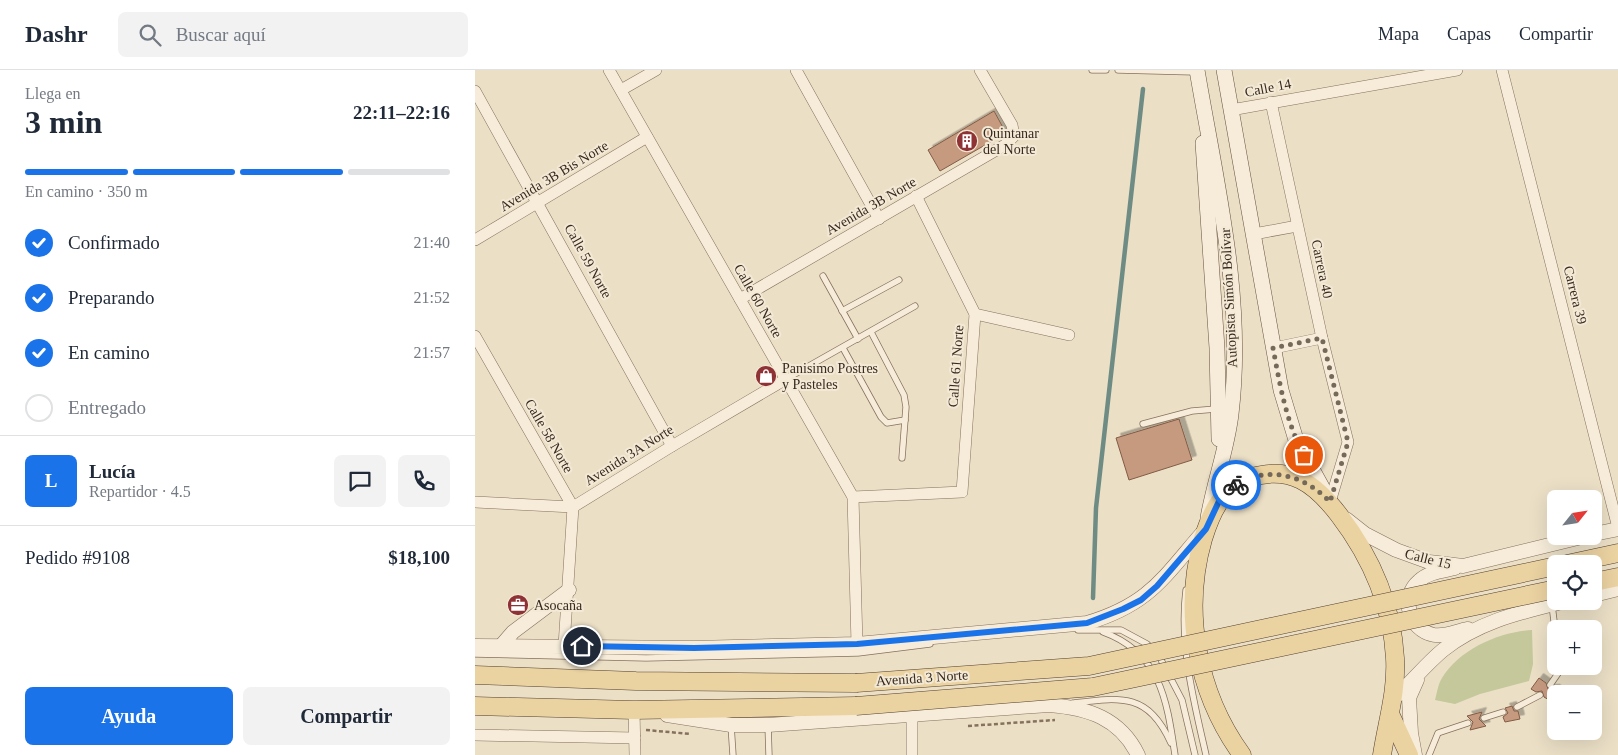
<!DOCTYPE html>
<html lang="es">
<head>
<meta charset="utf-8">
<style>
	:root { --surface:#fff; --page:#f2f2f3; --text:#1f2937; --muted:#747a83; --line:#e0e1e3; --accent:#1a73e8 }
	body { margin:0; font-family:"Times New Roman",serif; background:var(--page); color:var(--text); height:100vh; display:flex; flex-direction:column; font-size:19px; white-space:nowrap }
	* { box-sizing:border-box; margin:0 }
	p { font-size:16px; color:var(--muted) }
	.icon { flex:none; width:28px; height:28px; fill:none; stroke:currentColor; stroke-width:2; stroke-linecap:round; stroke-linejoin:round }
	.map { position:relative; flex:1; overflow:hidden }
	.side { display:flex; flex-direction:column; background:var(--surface); width:475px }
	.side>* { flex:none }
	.needle { width:32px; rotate:60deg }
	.controls { position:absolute; left:1072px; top:420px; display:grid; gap:10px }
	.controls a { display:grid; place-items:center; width:55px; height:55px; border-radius:8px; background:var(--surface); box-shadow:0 5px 20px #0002; font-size:25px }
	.pin { position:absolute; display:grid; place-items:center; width:42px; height:42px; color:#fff; margin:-21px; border:2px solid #fff; border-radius:50%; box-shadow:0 1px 5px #0007 }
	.courier { position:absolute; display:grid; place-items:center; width:50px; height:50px; margin:-25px; border:4px solid #1a73e8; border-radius:50%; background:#fff; color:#222; box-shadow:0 1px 6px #0007 }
	.headline em { font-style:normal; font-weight:700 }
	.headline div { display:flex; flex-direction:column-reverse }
	.headline { display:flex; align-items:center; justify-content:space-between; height:85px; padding:0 25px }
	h1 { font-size:32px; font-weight:700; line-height:38px }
	.bar { display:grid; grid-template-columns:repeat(4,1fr); gap:8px 5px; align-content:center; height:60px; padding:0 25px }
	.bar i { height:6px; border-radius:4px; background:var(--line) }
	.bar .current { background:var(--accent) }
	.bar p { grid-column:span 4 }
	.line { display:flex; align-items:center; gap:12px; padding:0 25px; border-top:1px solid var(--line) }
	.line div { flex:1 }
	.round { display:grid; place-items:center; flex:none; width:52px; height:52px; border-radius:8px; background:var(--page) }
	ol { padding:0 25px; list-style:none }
	li { display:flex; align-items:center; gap:15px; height:55px }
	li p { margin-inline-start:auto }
	li .icon { padding:5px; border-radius:50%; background:var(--accent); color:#fff; stroke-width:4 }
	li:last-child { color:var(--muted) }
	li i { width:28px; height:28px; border:2px solid var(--line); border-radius:50% }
	.action { display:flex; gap:10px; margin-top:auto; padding:10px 25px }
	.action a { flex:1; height:58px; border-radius:8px; background:var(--accent); color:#fff; font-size:20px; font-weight:700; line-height:58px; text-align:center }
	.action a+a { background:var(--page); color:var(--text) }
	header { display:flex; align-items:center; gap:30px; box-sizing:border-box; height:70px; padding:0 25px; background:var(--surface); border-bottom:1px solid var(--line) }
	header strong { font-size:24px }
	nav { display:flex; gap:28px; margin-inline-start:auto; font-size:18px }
	.search { width:350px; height:45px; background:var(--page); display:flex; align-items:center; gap:12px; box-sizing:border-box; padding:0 18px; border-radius:8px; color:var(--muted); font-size:19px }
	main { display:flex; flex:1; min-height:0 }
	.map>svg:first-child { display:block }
</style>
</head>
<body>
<header>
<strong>Dashr</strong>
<div class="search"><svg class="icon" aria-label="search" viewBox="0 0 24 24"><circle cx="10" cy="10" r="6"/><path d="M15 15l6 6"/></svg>Buscar aquí</div>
<nav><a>Mapa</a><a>Capas</a><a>Compartir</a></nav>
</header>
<main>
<section class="side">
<div class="headline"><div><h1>3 min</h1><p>Llega en</p></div><em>22:11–22:16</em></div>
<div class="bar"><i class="current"></i><i class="current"></i><i class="current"></i><i></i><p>En camino · 350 m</p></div>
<ol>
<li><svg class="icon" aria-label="check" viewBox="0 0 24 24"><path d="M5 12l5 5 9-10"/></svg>Confirmado<p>21:40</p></li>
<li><svg class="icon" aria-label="check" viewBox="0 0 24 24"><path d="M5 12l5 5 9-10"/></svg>Preparando<p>21:52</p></li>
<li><svg class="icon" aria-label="check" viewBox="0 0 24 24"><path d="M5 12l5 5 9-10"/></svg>En camino<p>21:57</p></li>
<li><i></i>Entregado</li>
</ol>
<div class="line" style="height:90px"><b class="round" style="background:var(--accent);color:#fff">L</b><div><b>Lucía</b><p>Repartidor · 4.5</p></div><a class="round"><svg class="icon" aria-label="chat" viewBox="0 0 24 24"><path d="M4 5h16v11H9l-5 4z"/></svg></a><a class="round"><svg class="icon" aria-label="phone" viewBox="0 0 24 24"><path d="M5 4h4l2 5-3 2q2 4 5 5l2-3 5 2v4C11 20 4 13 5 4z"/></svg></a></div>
<div class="line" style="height:65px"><div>Pedido #9108</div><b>$18,100</b></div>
<div class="action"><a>Ayuda</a><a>Compartir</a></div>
</section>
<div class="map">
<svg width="1143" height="685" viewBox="0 0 1143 685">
	<defs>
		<filter id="shadow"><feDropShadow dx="4.5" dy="-4.5" stdDeviation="0" flood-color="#0004"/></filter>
	</defs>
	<rect width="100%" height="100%" fill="#ebdfc6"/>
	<path fill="#c4c89b" d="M1057,560L1058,594L1054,611L1005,624L980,634L960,630C962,623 963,614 967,608C985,579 1024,562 1057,560Z"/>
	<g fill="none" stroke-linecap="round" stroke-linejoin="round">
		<path stroke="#6e8c84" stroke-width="4.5" d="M618,528L621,438L668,19"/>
	</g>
	<g fill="#c69a7f" stroke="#825b45" filter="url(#shadow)">
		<path d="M519,41L531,63L465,101L453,80Z"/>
		<path d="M704,349L717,390L654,410L641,368Z"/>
		<path d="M1064,608L1071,613L1073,619H1081V634L1069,627L1067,621L1061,622L1056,619Z"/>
		<path d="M1037,636L1039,641H1043L1045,649L1030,652L1028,647L1033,643L1030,638Z"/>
		<path d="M1007,642L1004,649L1011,656L995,660L998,652L992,646Z"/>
	</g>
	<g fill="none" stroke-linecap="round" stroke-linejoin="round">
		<g stroke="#85715d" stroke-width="7">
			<g id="service">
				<path d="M617,0H631"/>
				<path d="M643,0L720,2"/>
				<path d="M348,206L383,269"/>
				<path d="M367,241L424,210"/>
				<path d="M396,262L429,325L431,337L427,388"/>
				<path d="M368,278L406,347L412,353L430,350"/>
				<path d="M311,309L440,236"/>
				<path d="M668,354L717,341L741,339"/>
				<path d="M711,520C704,575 719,632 731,685"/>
				<path d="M1077,535L1081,567"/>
				<path d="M603,560H646L672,574L684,586L707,630L720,685"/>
				<path d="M628,562C686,583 692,631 700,685"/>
				<path d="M0,584L171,588L383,583L455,574"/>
				<path d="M1075,615L1084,602V596"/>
				<path d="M598,633C647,627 673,623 696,673"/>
				<path d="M1042,637L1065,625"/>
				<path d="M1009,648L1028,642"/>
				<path d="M256,655L258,685"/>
				<path d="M293,655L294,685"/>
				<path d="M954,685L963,663L993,653"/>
			</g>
		</g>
		<g stroke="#85715d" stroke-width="12">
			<g id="minor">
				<path d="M134,0L378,427L382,574"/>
				<path d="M321,0L404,149"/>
				<path d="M1027,0L1143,458"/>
				<path d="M146,20L181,0"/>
				<path d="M0,21L197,376"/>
				<path d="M796,32L847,268L873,372L855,432"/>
				<path d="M756,40L982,0"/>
				<path d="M779,164L822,156"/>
				<path d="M0,170L172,67"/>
				<path d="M265,229L530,75L539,66L537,55L505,0"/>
				<path d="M500,244L594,265"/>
				<path d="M0,266L98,437L89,576"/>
				<path d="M799,278L847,268"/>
				<path d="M378,427L487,422L500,244L441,126"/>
				<path d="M0,432L98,437L197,376L311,309"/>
				<path d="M159,640L160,685"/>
				<path d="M0,665L160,668"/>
				<path d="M437,685V645"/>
			</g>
		</g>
		<g stroke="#85715d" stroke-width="15">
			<g id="tertiary">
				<path d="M871,449L890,464L921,480L954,492L988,496L1111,466"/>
				<path d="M1119,464L1143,459"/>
				<path d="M980,498C968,501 953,502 944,511C925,527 933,560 959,565C970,567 982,561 993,559"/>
				<path d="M1119,525L1143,519"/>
				<path d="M0,576L219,578L382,574L612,553C676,534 689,506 730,460"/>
				<path d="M25,577L38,562L94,520"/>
				<path d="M918,629C935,614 951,594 968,580C1004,551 1047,542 1091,531"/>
				<path d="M192,645L256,655H293L574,635C613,638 645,648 663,685"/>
				<path d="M940,685L936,663L934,628L942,610"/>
			</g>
		</g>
		<g stroke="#675240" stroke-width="16">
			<g id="secondary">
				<path d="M722,0C741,113 770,228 756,344C752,379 739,413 733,448"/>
				<path d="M749,0L806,320L821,370L853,428"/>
				<path d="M728,73L742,278L744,369"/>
			</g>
		</g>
		<g stroke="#534031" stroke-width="19">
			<g id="primary">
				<path d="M1092,494L1143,483"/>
				<path d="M1119,512L1143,507"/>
				<path d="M0,605L161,611L381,613"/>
				<path d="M0,636L159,640L381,636"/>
				<path d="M916,646L934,685"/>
				<path d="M767,685C722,623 707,542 728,469C736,443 747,418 774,408C816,394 841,415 864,445C896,487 917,535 920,588C922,622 912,652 907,685"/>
			</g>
		</g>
		<g stroke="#85715d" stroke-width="2.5" stroke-dasharray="4 2.5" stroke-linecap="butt">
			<path d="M493,656L580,650"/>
			<path d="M171,660L216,664"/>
		</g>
		<use href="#service" stroke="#f6ecd9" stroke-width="5.5"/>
		<use href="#minor" stroke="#f6ecd9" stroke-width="11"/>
		<use href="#tertiary" stroke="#f6ecd9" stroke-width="14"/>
		<use href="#secondary" stroke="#f6ecd9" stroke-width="15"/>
		<use href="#primary" stroke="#ebd2a1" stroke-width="18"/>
		<g stroke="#534031" stroke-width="19" stroke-linecap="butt">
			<g id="primary-bridge">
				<path d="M381,613L614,596L1081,496"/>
				<path d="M381,636L618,617L1081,519"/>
			</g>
		</g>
		<use href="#primary-bridge" stroke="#ebd2a1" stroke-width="18"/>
	</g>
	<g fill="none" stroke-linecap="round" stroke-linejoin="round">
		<path stroke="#75695a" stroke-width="5" stroke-dasharray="0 9" d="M761,415C793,395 830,405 855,432L873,372L847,268L798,278C805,315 811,352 829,385"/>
		<path stroke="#1a73e8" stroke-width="6" d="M107,576L219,578L382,574L612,553L648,539L666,530L682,516L731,459L745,429L761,415"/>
	</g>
	<defs>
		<g id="building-disc" transform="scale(1.125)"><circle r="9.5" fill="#8f3235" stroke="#f3e9d5"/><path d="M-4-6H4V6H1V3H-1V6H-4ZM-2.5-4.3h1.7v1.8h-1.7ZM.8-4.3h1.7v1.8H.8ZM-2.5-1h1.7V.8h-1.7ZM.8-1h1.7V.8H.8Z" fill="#fff"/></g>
		<g id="shop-disc" transform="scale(1.125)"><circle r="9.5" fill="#8f3235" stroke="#f3e9d5"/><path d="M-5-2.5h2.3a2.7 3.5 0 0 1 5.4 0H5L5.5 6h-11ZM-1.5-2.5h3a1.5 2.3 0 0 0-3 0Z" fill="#fff"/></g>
		<g id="office-disc" transform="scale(1.125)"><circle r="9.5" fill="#8f3235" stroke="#f3e9d5"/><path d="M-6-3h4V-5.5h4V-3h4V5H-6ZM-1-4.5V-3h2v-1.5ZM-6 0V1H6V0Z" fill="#fff"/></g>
	</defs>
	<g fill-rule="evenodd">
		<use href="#building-disc" x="492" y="71"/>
		<use href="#shop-disc" x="291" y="306"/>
		<use href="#office-disc" x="43" y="535"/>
	</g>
	<g text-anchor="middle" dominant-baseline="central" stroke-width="4" stroke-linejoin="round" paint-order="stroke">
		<g font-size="14" fill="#362a20" stroke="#f3e9d5">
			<text transform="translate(793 18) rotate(-11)">Calle 14</text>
			<text transform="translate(79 106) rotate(-31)">Avenida 3B Bis Norte</text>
			<text transform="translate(396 136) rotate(-30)">Avenida 3B Norte</text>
			<text transform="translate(113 191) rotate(61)">Calle 59 Norte</text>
			<text transform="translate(847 199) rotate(78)">Carrera 40</text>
			<text transform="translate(1100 225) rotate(76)">Carrera 39</text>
			<text transform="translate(754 228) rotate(-93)">Autopista Simón Bolívar</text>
			<text transform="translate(283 231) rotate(60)">Calle 60 Norte</text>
			<text transform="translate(481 296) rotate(-86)">Calle 61 Norte</text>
			<text transform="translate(74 366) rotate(60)">Calle 58 Norte</text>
			<text transform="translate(154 385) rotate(-32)">Avenida 3A Norte</text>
			<text transform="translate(953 489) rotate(14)">Calle 15</text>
			<text transform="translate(447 608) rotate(-4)">Avenida 3 Norte</text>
		</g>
		<g font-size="14" fill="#362a20" stroke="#f3e9d5" text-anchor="start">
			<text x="508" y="63">Quintanar<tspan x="508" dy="16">del Norte</tspan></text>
			<text x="307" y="298">Panisimo Postres<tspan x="307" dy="16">y Pasteles</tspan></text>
			<text x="59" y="535">Asocaña</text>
		</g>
	</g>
</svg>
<div class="controls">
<a><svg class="needle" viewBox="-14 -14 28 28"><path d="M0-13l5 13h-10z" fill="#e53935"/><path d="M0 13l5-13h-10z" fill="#747a83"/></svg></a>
<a><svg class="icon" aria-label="locate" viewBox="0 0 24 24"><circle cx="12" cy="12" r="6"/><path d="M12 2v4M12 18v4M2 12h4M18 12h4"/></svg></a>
<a>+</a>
<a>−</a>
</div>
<div class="pin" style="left:829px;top:385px;background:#ea580c"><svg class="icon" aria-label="bag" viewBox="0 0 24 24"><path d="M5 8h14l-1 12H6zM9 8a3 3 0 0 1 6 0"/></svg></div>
<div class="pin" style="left:107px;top:576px;background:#1f2937"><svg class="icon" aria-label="home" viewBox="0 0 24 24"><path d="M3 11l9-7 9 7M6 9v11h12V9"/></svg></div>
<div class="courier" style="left:761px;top:415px"><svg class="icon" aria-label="bike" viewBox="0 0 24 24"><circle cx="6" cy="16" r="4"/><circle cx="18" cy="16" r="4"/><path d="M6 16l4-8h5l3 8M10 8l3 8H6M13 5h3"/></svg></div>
</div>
</main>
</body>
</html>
